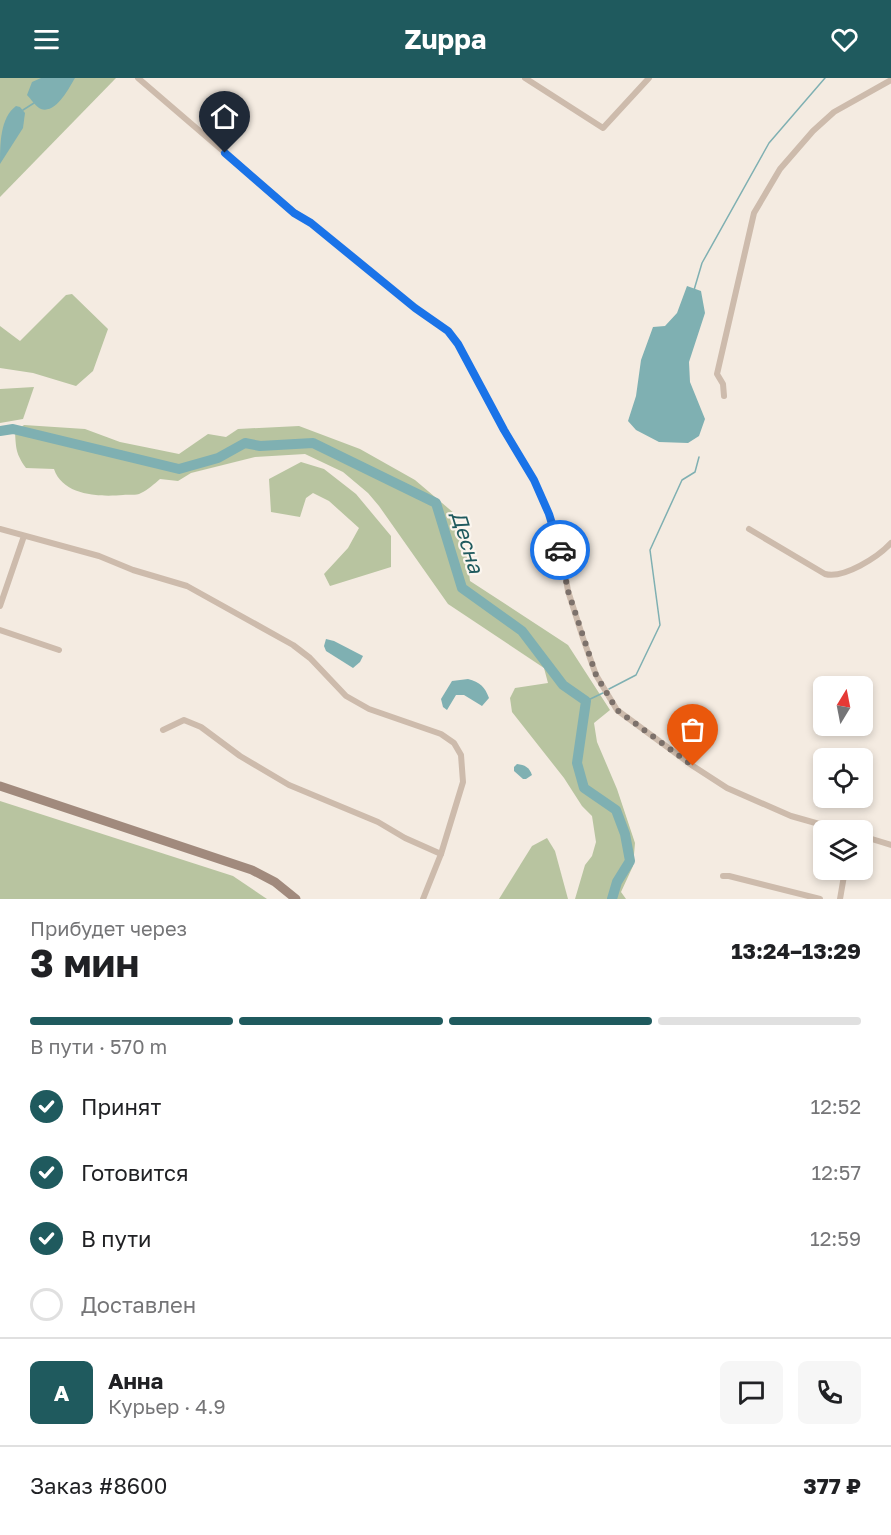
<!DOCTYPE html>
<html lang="ru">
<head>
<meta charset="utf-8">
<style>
	:root { --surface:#fff; --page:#f6f6f6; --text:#202124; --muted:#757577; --line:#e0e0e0; --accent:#1f5a5e }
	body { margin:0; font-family:"Golos Text",sans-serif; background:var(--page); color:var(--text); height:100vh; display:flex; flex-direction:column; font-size:22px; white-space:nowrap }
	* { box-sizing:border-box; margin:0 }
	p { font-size:20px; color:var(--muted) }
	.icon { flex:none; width:33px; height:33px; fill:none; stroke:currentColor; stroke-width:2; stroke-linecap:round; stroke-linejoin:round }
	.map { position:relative; height:821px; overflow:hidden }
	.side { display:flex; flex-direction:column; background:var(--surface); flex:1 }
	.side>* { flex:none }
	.needle { width:39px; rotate:10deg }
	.tools { position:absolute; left:813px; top:598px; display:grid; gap:12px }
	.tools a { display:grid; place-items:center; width:60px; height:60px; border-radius:9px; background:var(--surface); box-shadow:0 3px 9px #0003; font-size:30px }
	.pin { position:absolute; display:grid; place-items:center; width:51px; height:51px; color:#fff; margin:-62px -26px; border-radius:50% 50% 50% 0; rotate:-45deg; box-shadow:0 0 6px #0007 }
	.pin .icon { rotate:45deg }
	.courier { position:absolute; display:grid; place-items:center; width:60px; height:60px; margin:-30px; border:4px solid #1a73e8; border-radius:50%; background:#fff; color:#222; box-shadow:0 2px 8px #0007 }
	.headline em { font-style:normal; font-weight:700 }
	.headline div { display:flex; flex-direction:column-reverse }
	.headline { display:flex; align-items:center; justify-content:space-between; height:102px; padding:0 30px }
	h1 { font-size:39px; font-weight:700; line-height:45px }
	.bar { display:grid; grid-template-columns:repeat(4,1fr); gap:9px 6px; align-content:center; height:72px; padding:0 30px }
	.bar i { height:8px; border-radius:4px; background:var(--line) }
	.bar .selected { background:var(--accent) }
	.bar p { grid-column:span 4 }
	.line { display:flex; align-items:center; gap:15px; padding:0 30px; border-top:2px solid var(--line) }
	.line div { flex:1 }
	.round { display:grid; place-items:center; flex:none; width:63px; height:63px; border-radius:9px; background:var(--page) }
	ol { padding:0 30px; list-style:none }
	li { display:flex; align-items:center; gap:18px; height:66px }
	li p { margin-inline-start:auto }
	li .icon { padding:6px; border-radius:50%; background:var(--accent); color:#fff; stroke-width:4 }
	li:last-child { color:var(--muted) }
	li i { width:33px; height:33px; border:3px solid var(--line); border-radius:50% }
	header { display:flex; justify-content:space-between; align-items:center; height:78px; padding:0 30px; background:var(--accent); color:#fff; font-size:27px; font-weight:700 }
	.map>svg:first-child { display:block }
</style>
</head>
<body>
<header><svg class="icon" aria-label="menu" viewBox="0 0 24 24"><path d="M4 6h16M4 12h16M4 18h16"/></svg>Zuppa<svg class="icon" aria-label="heart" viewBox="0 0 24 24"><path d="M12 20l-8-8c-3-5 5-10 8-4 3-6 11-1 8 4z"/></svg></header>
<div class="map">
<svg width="891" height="821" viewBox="0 0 891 821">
	<rect width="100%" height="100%" fill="#f4ebe1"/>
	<g fill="#b8c4a0">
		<path d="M0,0H116L0,119Z"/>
		<path d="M72,216L108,251L93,293L76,308L33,295L0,290V248L20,263L66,217Z"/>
		<path d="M34,309L23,341L0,345V311Z"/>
		<path d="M24,347L85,351L120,364L179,376L208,356L226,359L238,351L299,348L360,371L415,402L455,436L467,480L470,503L568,567L610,632L594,645L597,664L617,711L635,765L633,788L621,814L626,821H575L585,787L592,778L596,764L592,738L582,728L564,700L512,634L510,620L515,610L548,605L544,590L448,526L379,428L368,415L343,394L305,376L255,379L191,395L178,403L160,401C154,406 148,412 141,415C136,418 129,416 123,417C100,419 63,418 54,391L26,390C16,376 16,371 15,354Z"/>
		<path d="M301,384L324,391L356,416L391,458V489L330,508L324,496L348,470L359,450L329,423L313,415L306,420L300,439L271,434L269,401Z"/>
		<path d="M0,723L233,798L267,821H0Z"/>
		<path d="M547,760L555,773L568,821H499L532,768Z"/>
	</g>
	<g fill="#7fb0b2">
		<path d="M41,0H75C69,10 56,36 41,31C36,29 31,21 27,17L32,4Z"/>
		<path d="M16,28L20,29L25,35L23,50L0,86C0,66 0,40 16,28Z"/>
		<path d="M687,208L701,213L705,235L689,284L690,304L705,341L699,358L688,365L659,364L636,352L628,343L636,318L641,282L653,249L665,248L677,235Z"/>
		<path d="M326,561L334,563L363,578L360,584L353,590L326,573L324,568Z"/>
		<path d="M468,601C480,604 485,609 489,620L482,628L464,617H456L447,632L443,629L441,621L452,603Z"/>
		<path d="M517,686C525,687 529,689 532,697L526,701H523L514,693V689Z"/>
	</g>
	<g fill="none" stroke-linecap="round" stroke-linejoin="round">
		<g stroke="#7fb0b2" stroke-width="1.5">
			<path d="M23,32L34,25"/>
			<path d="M694,212L702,185L769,65L825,0"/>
			<path d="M609,611L636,597L660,547L650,472L682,402L695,394L699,379"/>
			<path d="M586,623L605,614"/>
		</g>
		<path stroke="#7fb0b2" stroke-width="10" d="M0,353L13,351L179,391L218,380L245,365L260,368L313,365L436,425L462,510L522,553L563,607L586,623L577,685L584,710L616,732L625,756L630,783L617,804L612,821"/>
		<g stroke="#cdbbac" stroke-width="6">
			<path d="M138,0L294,134L311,145L415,230L448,253L458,266L504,352L534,402L549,437L562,477L568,513L583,560L596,597L617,632L693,688L727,710L791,738L844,753"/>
			<path d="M525,0L603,50L649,0"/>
			<path d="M724,318L723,306L717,296L754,135L780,91L813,53L834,34L891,2"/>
			<path d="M0,451L99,478L133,492L187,508L293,567L310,580L346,618L369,631L441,656L454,665L461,677L463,704L441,776L423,821"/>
			<path d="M749,451L825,496C844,501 878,479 891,465"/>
			<path d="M0,528L24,458"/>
			<path d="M0,552L59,572"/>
			<path d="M163,652L184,642L201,649L240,678L289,707L378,744L405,760L441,776"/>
			<path d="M862,758L891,767"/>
			<path d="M723,798H729L820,821"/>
			<path d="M840,821L845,792"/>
		</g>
		<path stroke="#a18a7d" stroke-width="9" d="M0,708L252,792L275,804L296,821"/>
	</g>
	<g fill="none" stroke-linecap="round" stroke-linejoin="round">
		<path stroke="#7c716b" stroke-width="6" stroke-dasharray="0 10.8" d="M560,472L568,513L596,597L617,632L693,688"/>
		<path stroke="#1a73e8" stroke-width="8" d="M225,75L294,135L311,145L415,230L448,253L458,266L504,352L534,402L549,436L560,472"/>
	</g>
	<g text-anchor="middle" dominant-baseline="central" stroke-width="4.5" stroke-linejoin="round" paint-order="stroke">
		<g font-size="21" font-style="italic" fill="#1f5a5e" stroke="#fbf5ee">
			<text transform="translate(468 464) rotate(73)">Десна</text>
		</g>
	</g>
</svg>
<div class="tools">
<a><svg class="needle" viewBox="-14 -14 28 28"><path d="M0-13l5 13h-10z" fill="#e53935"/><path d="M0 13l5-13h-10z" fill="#757577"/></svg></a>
<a><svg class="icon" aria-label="locate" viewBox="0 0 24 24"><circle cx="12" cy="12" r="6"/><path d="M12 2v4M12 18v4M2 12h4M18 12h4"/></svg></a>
<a><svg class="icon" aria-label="layers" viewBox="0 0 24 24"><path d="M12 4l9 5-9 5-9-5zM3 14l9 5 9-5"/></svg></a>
</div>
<div class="pin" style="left:693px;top:688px;background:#ea580c"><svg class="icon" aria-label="bag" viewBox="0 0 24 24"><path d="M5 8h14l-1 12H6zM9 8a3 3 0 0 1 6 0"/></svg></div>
<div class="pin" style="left:225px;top:75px;background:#1f2937"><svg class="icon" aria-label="home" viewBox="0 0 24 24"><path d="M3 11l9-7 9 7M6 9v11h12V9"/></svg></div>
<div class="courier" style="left:560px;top:472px"><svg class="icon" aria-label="car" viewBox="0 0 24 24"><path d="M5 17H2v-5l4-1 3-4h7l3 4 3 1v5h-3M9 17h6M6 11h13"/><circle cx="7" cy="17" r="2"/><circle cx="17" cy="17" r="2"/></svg></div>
</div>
<section class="side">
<div class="headline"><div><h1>3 мин</h1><p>Прибудет через</p></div><em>13:24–13:29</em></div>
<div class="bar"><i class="selected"></i><i class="selected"></i><i class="selected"></i><i></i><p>В пути · 570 m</p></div>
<ol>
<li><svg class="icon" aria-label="check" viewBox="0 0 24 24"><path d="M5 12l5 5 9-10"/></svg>Принят<p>12:52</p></li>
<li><svg class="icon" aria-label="check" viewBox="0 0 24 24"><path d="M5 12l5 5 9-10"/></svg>Готовится<p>12:57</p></li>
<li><svg class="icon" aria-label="check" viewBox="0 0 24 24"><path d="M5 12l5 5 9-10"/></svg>В пути<p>12:59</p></li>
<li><i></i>Доставлен</li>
</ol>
<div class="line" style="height:108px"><b class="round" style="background:var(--accent);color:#fff">А</b><div><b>Анна</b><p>Курьер · 4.9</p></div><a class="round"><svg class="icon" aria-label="chat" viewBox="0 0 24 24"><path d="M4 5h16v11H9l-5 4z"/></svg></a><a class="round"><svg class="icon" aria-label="phone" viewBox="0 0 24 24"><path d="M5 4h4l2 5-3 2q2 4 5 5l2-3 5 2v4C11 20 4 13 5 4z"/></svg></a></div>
<div class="line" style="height:78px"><div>Заказ #8600</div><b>377 ₽</b></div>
</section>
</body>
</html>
